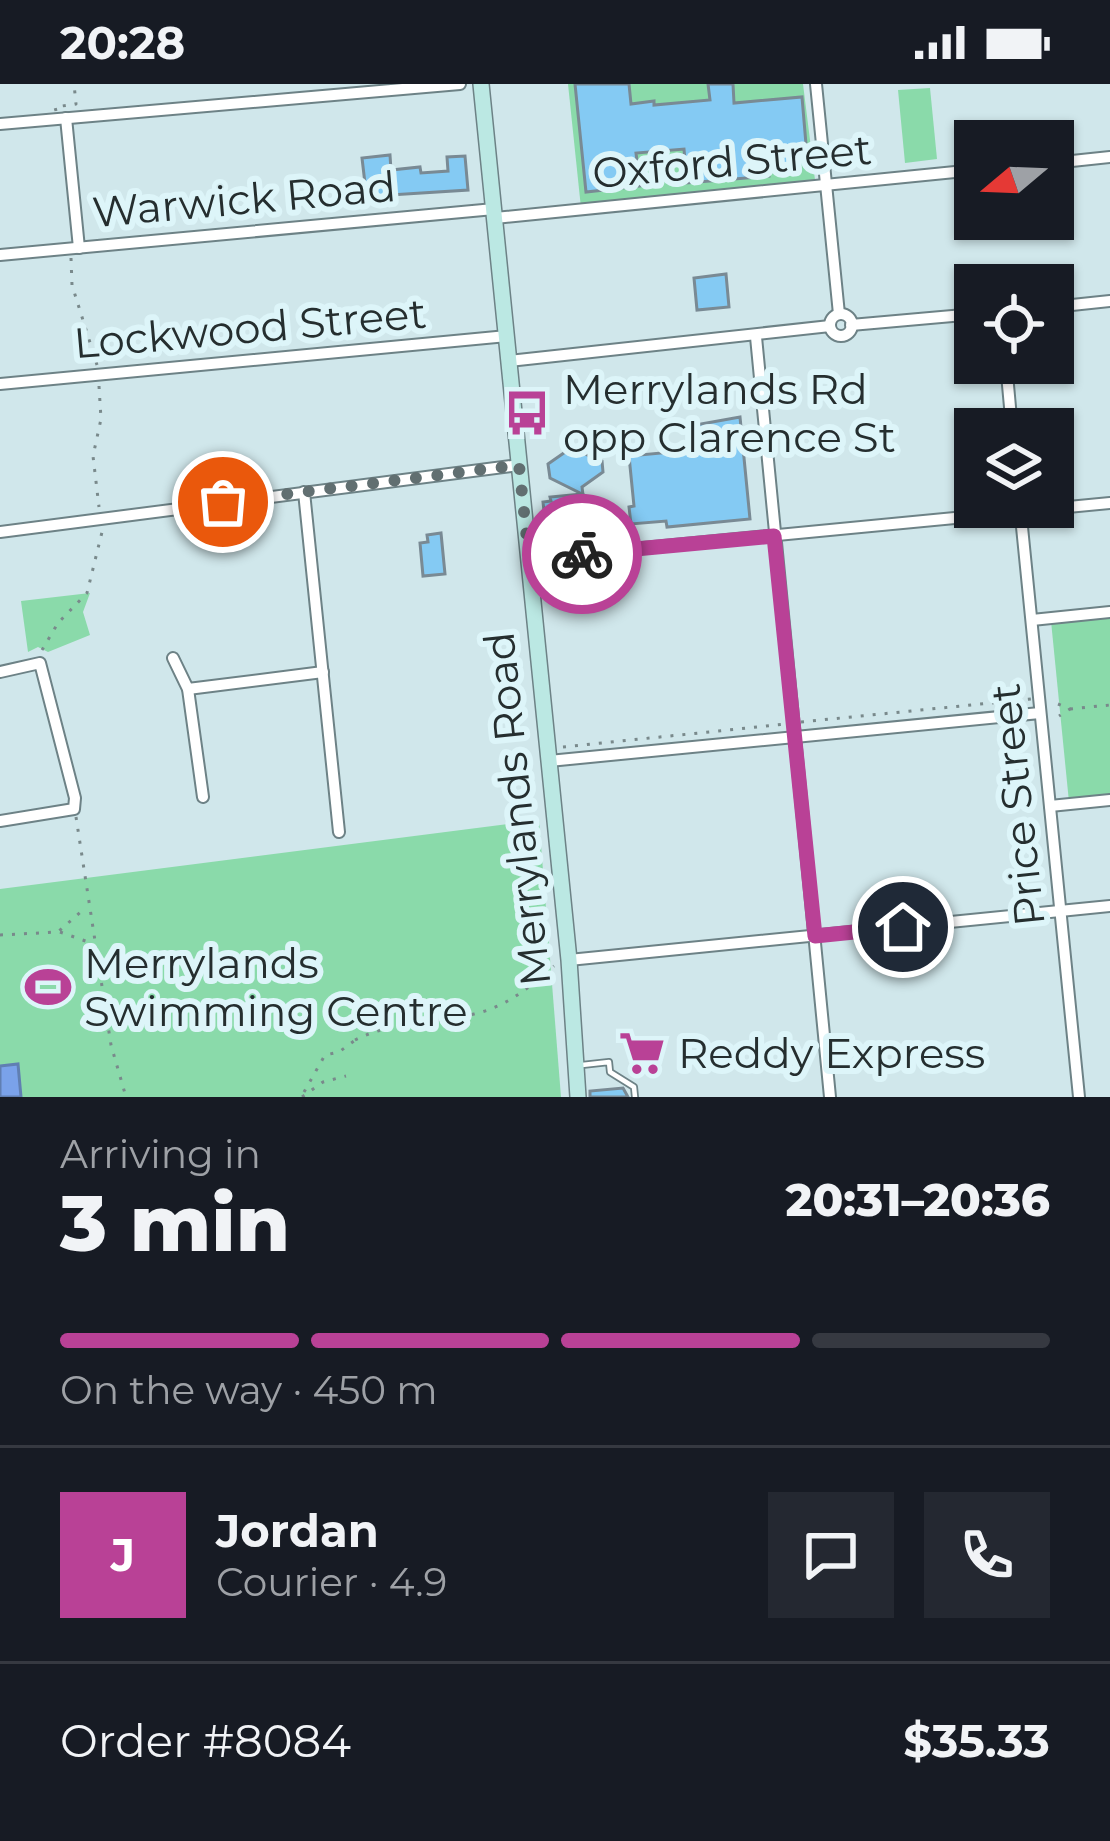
<!DOCTYPE html>
<html lang="en">
<head>
<meta charset="utf-8">
<style>
	:root { --surface:#171b24; --page:#242831; --text:#f1f3f6; --muted:#9ea1a6; --line:#363941; --accent:#b94196 }
	body { margin:0; font-family:Montserrat,sans-serif; background:var(--page); color:var(--text); height:100vh; display:flex; flex-direction:column; font-size:45px; white-space:nowrap }
	* { box-sizing:border-box; margin:0 }
	p { font-size:39px; color:var(--muted) }
	.icon { flex:none; width:66px; height:66px; fill:none; stroke:currentColor; stroke-width:2; stroke-linecap:round; stroke-linejoin:round }
	.map { position:relative; height:1013px; overflow:hidden }
	.details { display:flex; flex-direction:column; background:var(--surface); flex:1 }
	.details>* { flex:none }
	.needle { width:78px; rotate:251deg }
	.tools { position:absolute; left:954px; top:36px; display:grid; gap:24px }
	.tools a { display:grid; place-items:center; width:120px; height:120px; border-radius:0px; background:var(--surface); box-shadow:0 3px 9px #0004; font-size:60px }
	.pin { position:absolute; display:grid; place-items:center; width:102px; height:102px; color:#fff; margin:-51px; border:6px solid #fff; border-radius:50%; box-shadow:0 3px 12px #0007 }
	.courier { position:absolute; display:grid; place-items:center; width:120px; height:120px; margin:-60px; border:9px solid #b94196; border-radius:50%; background:#fff; color:#222; box-shadow:0 3px 15px #0007 }
	.head em { font-style:normal; font-weight:800 }
	.head div { display:flex; flex-direction:column-reverse }
	.head { display:flex; align-items:center; justify-content:space-between; height:204px; padding:0 60px }
	h1 { font-size:78px; font-weight:800; line-height:90px }
	.bar { display:grid; grid-template-columns:repeat(4,1fr); gap:18px 12px; align-content:center; height:144px; padding:0 60px }
	.bar i { height:15px; border-radius:9px; background:var(--line) }
	.bar .active { background:var(--accent) }
	.bar p { grid-column:span 4 }
	.line { display:flex; align-items:center; gap:30px; padding:0 60px; border-top:3px solid var(--line) }
	.line div { flex:1 }
	.round { display:grid; place-items:center; flex:none; width:126px; height:126px; border-radius:0px; background:var(--page) }
	.status { display:flex; justify-content:space-between; align-items:center; height:84px; padding:0 60px; background:var(--surface); direction:ltr }
	.status svg { height:33px; fill:currentColor }
	.map>svg:first-child { display:block }
</style>
</head>
<body>
<div class="status"><b>20:28</b><svg viewBox="0 0 49 12"><path d="M0 12V9h3v3zM5 12V6h3v6zM10 12V3h3v9zM15 12V0h3v12zM26 1h20v11H26zM47 4h2v5h-2z"/></svg></div>
<div class="map">
<svg width="1110" height="1013" viewBox="0 0 1110 1013">
	<rect width="100%" height="100%" fill="#d0e7eb"/>
	<g fill="#8adaaa">
		<path d="M568,0H803L815,96L581,124Z"/>
		<path d="M930,4L937,75L905,79L898,6Z"/>
		<path d="M90,509L83,528L90,551L48,568L38,563L28,568L21,517Z"/>
		<path d="M1110,532V713L1069,718L1051,537Z"/>
		<path d="M539,736L561,1013H0V805Z"/>
	</g>
	<path fill="#7aa2ea" stroke="#607fb2" stroke-width="3" d="M18,980L21,1013H0V982Z"/>
	<g fill="#84caf3" stroke="#798a94" stroke-width="3">
		<path d="M575,0H629L631,20L654,17V21L710,16L708,0H733L734,19L802,13L807,72L790,73L791,86L769,88V92L687,99L684,65L636,69L640,102L586,108Z"/>
		<path d="M390,71L391,86L420,83L421,89L448,87L447,73L465,72L468,106L375,112L374,107L366,108L362,74Z"/>
		<path d="M726,190L729,223L697,226L694,194Z"/>
		<path d="M740,333L750,435L667,443L666,437L631,440L629,423L634,422L629,372L693,366L690,342Z"/>
		<path d="M571,364L602,377L603,388L582,403L585,427L552,430V426L544,427L543,418L551,417L550,413L582,410L550,394L548,380Z"/>
		<path d="M441,449L445,490L423,492L420,459L428,458L427,451Z"/>
		<path d="M653,955L656,980L637,982L630,975L628,958Z"/>
		<path d="M623,1004L628,1013H590V1007Z"/>
	</g>
	<g fill="none" stroke-linecap="round" stroke-linejoin="round">
		<g stroke="#6d8286" stroke-width="8">
			<path id="lane" d="M582,981L609,978L610,988L634,1003L635,1013"/>
		</g>
		<g stroke="#6d8286" stroke-width="14">
			<g id="street">
				<path d="M816,0L839,230"/>
				<path d="M66,34L79,164"/>
				<path d="M0,40L460,0"/>
				<path d="M1053,79L1110,73"/>
				<path d="M495,134L975,86"/>
				<path d="M0,171L494,125"/>
				<path d="M1053,223L1110,217"/>
				<circle cx="841" cy="241" r="11"/>
				<path d="M851,241L975,230"/>
				<path d="M756,253L830,1013"/>
				<path d="M509,277L830,242"/>
				<path d="M1006,279L1012,345"/>
				<path d="M0,300L507,252"/>
				<path d="M304,408L339,748"/>
				<path d="M1020,423L1079,1013"/>
				<path d="M0,448L519,381"/>
				<path d="M529,475L1110,419"/>
				<path d="M1032,536L1110,528"/>
				<path d="M173,574L188,605L203,713"/>
				<path d="M0,588L40,579L75,714L74,725L0,737"/>
				<path d="M188,605L323,588"/>
				<path d="M549,677L1040,629"/>
				<path d="M1050,722L1110,716"/>
				<path d="M569,876L1110,822"/>
			</g>
		</g>
		<g stroke="#6d8286" stroke-width="18">
			<path id="secondary" d="M481,0L569,876L578,1013"/>
		</g>
		<g stroke="#79898b" stroke-width="3" stroke-dasharray="3 9" stroke-linecap="butt">
			<path d="M56,27L55,23L76,20L74,0"/>
			<path d="M71,174L72,201L97,281"/>
			<path d="M592,301L593,313"/>
			<path d="M99,302L101,335L93,372L99,423"/>
			<path d="M42,566L58,539L87,509L103,444"/>
			<path d="M1058,620L1070,625L1059,632"/>
			<path d="M1070,625L1110,621"/>
			<path d="M801,638L1031,615"/>
			<path d="M563,663L786,640"/>
			<path d="M76,733L111,961L126,1013"/>
			<path d="M60,848L91,859"/>
			<path d="M0,851L58,848L85,824"/>
			<path d="M355,956C392,937 435,940 474,930C506,923 530,903 554,882"/>
			<path d="M304,1008L325,971L339,968L354,957"/>
			<path d="M302,1013L323,998L346,992"/>
		</g>
		<use href="#lane" stroke="#fff" stroke-width="4.5"/>
		<use href="#street" stroke="#fff" stroke-width="10"/>
		<use href="#secondary" stroke="#bbe8e3" stroke-width="15"/>
	</g>
	<g fill="none" stroke-linecap="round" stroke-linejoin="round">
		<path stroke="#616f71" stroke-width="12" stroke-dasharray="0 21.6" d="M223,418L519,381L529,475L582,470"/>
		<path stroke="#b94196" stroke-width="15" d="M582,470L774,452L815,852L903,843"/>
	</g>
	<defs>
		<g id="bus-bare" transform="scale(3.6)"><path d="M-5-6H5V4H4V6H2V4H-2V6H-4V4H-5ZM-3.5-4V0h7V-4ZM-3.5 1.2v1.5H-2V1.2ZM2 1.2v1.5H3.5V1.2Z" fill="#b94196" stroke="#ddf5f9" stroke-width="2.5" paint-order="stroke"/></g>
		<g id="stadium-bare" transform="scale(3.6)"><path d="M0-5a6.5 5 0 1 0 0 10a6.5 5 0 1 0 0-10ZM-3.5-1.8h7v3.6h-7Z" fill="#b94196" stroke="#ddf5f9" stroke-width="2.5" paint-order="stroke"/></g>
		<g id="supermarket-bare" transform="scale(3.6)"><path d="M-6-5.5h2.5l.6 2H6L4.5 2H-2.5L-4.4-4H-6ZM-1.5 3.2a1.3 1.3 0 1 0 .1 0ZM3 3.2a1.3 1.3 0 1 0 .1 0Z" fill="#b94196" stroke="#ddf5f9" stroke-width="2.5" paint-order="stroke"/></g>
	</defs>
	<g fill-rule="evenodd">
		<use href="#bus-bare" x="527" y="329"/>
		<use href="#stadium-bare" x="48" y="903"/>
		<use href="#supermarket-bare" x="642" y="969"/>
	</g>
	<g text-anchor="middle" dominant-baseline="central" stroke-width="12" stroke-linejoin="round" paint-order="stroke">
		<g font-size="42" fill="#252e2f" stroke="#ddf5f9">
			<text transform="translate(732 77) rotate(-5)">Oxford Street</text>
			<text transform="translate(244 115) rotate(-5)">Warwick Road</text>
			<text transform="translate(250 244) rotate(-5)">Lockwood Street</text>
			<text transform="translate(1017 721) rotate(-96)">Price Street</text>
			<text transform="translate(517 725) rotate(-96)">Merrylands Road</text>
		</g>
		<g font-size="42" fill="#252e2f" stroke="#ddf5f9" text-anchor="start">
			<text x="563" y="305">Merrylands Rd<tspan x="563" dy="48">opp Clarence St</tspan></text>
			<text x="84" y="879">Merrylands<tspan x="84" dy="48">Swimming Centre</tspan></text>
			<text x="678" y="969">Reddy Express</text>
		</g>
	</g>
</svg>
<div class="tools">
<a><svg class="needle" viewBox="-14 -14 28 28"><path d="M0-13l5 13h-10z" fill="#e53935"/><path d="M0 13l5-13h-10z" fill="#9ea1a6"/></svg></a>
<a><svg class="icon" aria-label="locate" viewBox="0 0 24 24"><circle cx="12" cy="12" r="6"/><path d="M12 2v4M12 18v4M2 12h4M18 12h4"/></svg></a>
<a><svg class="icon" aria-label="layers" viewBox="0 0 24 24"><path d="M12 4l9 5-9 5-9-5zM3 14l9 5 9-5"/></svg></a>
</div>
<div class="pin" style="left:223px;top:418px;background:#ea580c"><svg class="icon" aria-label="bag" viewBox="0 0 24 24"><path d="M5 8h14l-1 12H6zM9 8a3 3 0 0 1 6 0"/></svg></div>
<div class="pin" style="left:903px;top:843px;background:#1f2937"><svg class="icon" aria-label="home" viewBox="0 0 24 24"><path d="M3 11l9-7 9 7M6 9v11h12V9"/></svg></div>
<div class="courier" style="left:582px;top:470px"><svg class="icon" aria-label="bike" viewBox="0 0 24 24"><circle cx="6" cy="16" r="4"/><circle cx="18" cy="16" r="4"/><path d="M6 16l4-8h5l3 8M10 8l3 8H6M13 5h3"/></svg></div>
</div>
<section class="details">
<div class="head"><div><h1>3 min</h1><p>Arriving in</p></div><em>20:31–20:36</em></div>
<div class="bar"><i class="active"></i><i class="active"></i><i class="active"></i><i></i><p>On the way · 450 m</p></div>
<div class="line" style="height:216px"><b class="round" style="background:var(--accent);color:#fff">J</b><div><b>Jordan</b><p>Courier · 4.9</p></div><a class="round"><svg class="icon" aria-label="chat" viewBox="0 0 24 24"><path d="M4 5h16v11H9l-5 4z"/></svg></a><a class="round"><svg class="icon" aria-label="phone" viewBox="0 0 24 24"><path d="M5 4h4l2 5-3 2q2 4 5 5l2-3 5 2v4C11 20 4 13 5 4z"/></svg></a></div>
<div class="line" style="height:156px"><div>Order #8084</div><b>$35.33</b></div>
</section>
</body>
</html>
